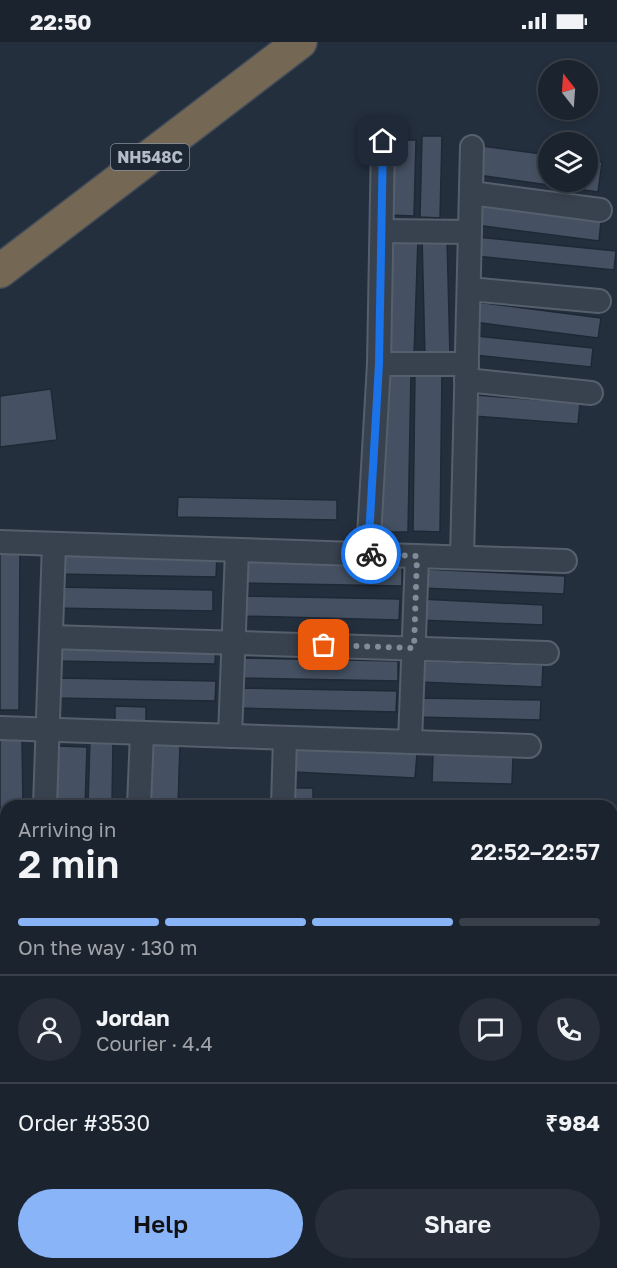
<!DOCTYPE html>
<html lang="en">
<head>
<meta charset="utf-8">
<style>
	:root { --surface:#1b232e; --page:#282f3a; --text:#f1f3f6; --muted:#a0a4aa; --line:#39404a; --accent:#8ab4f8 }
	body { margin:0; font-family:"Golos Text",sans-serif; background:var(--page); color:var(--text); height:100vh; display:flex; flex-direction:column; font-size:22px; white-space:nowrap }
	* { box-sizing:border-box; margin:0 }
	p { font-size:20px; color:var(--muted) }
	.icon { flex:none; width:33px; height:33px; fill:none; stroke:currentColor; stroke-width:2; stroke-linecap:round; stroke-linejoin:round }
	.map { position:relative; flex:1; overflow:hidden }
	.details { position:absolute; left:0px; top:758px; width:618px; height:470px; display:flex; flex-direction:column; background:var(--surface); border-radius:18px 18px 0 0; box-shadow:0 3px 9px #0003,0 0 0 2px var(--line) }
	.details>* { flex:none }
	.needle { width:39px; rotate:343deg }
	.tools { position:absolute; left:538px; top:18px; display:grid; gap:12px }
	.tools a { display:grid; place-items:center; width:60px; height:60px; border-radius:50%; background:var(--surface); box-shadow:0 3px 9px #0003,0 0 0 2px var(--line); font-size:30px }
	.pin { position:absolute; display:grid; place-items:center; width:51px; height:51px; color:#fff; margin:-26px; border-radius:12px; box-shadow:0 3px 9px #0006 }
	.courier { position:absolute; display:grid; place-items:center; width:60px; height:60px; margin:-30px; border:4px solid #1a73e8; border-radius:50%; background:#fff; color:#222; box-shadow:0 2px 8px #0007 }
	.overview em { font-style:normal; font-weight:600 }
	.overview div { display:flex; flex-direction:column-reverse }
	.overview { display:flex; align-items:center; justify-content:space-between; height:102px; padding:0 18px }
	h1 { font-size:39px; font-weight:600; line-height:45px }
	.bar { display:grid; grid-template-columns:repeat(4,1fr); gap:9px 6px; align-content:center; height:72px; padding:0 18px }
	.bar i { height:8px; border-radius:4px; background:var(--line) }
	.bar .active { background:var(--accent) }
	.bar p { grid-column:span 4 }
	.line { display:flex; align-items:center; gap:15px; padding:0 18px; border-top:2px solid var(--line) }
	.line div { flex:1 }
	.round { display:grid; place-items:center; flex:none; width:63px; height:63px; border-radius:32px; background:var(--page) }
	.action { display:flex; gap:12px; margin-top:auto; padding:12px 18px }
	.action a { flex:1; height:69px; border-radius:36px; background:var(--accent); color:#111; font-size:24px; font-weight:600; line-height:69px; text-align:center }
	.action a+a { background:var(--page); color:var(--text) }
	.status { display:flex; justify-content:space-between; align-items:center; height:42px; padding:0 30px; background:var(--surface); direction:ltr }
	.status svg { height:16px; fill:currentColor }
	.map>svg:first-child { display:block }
</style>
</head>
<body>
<div class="status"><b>22:50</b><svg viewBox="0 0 49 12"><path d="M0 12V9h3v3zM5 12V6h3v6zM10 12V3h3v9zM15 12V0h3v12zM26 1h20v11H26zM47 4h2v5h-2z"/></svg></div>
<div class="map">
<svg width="617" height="1226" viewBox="0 0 617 1226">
	<rect width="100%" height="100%" fill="#242f3e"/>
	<g fill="#455162" stroke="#1f2835" stroke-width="1.5">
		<path d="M422,94H442L440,176L420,175Z"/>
		<path d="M389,98H416L414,174L388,173Z"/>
		<path d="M482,104L549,113V140H588V119L602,120L598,150L478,133Z"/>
		<path d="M479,164L601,179L599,199L476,183Z"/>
		<path d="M447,194L450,315H425L422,195Z"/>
		<path d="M388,195L418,196L414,314L384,313Z"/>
		<path d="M477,195L616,209L614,228L476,214Z"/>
		<path d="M476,260L601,276L598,296L474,280Z"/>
		<path d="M476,294L593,306L591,325L474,313Z"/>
		<path d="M415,329L442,330L440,490L413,489Z"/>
		<path d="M384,330H411L408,490H381Z"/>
		<path d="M51,347L57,398L0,405V354Z"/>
		<path d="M475,353L580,361L578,382L473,374Z"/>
		<path d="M178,455L337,458V478L177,475Z"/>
		<path d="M0,506H20L19,668H0Z"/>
		<path d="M57,511L217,514L216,535L57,532Z"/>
		<path d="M243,520L402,524V544L242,541Z"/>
		<path d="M424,527L565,534L564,552L422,546Z"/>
		<path d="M54,545L213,548V569L53,566Z"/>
		<path d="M240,554L400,557L399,578L240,574Z"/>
		<path d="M421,557L543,563V583L420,578Z"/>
		<path d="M56,598L216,601L215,622L56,619Z"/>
		<path d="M239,616L398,619V639L239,636Z"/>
		<path d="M420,619L543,623L542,645L419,640Z"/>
		<path d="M57,636L216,639L215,659L56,656Z"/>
		<path d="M237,646L397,649L396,670L237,666Z"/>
		<path d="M418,656L541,658L540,678L417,675Z"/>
		<path d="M115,664L146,665V682H115Z"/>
		<path d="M0,697H22L23,764H6V829H0Z"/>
		<path d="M90,697H113L112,764H88Z"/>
		<path d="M148,701L180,703L178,764H146Z"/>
		<path d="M56,704L87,705L85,764H54Z"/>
		<path d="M295,706L417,712L415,736L294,730Z"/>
		<path d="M433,713L513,714L512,742L432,740Z"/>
		<path d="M287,746H313V764H286Z"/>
		<rect x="0" y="944" width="6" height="20"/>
	</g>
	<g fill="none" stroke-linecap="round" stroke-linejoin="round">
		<g stroke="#565f6c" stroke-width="26">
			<g id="minor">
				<path d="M471,151L600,168"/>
				<path d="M382,189L470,190"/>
				<path d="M469,247L599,259"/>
				<path d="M379,322H467"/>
				<path d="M466,338L591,351"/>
				<path d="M0,500L565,519"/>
				<path d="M368,512L379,322L383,99"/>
				<path d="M462,515L472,105"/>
				<path d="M51,595L547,611"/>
				<path d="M0,686L529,704"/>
				<path d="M230,694L237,508"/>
				<path d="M410,700L417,514"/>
				<path d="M45,764L54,502"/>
				<path d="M139,764L142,691"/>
				<path d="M283,764L285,696"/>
				<path d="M0,841H6"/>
				<path d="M0,936H6"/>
				<path d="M0,1031H6"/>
			</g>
		</g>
		<g stroke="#434c59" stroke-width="36">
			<path id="highway" d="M0,229L300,0"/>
		</g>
		<use href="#minor" stroke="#38414e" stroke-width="22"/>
		<use href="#highway" stroke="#746855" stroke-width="33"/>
	</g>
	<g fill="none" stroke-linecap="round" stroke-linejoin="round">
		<path stroke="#828b98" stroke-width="6" stroke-dasharray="0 10.8" d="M324,603L414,606L417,514L371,512"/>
		<path stroke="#1a73e8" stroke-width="8" d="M371,512H368L379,322L383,99"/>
	</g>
	<g text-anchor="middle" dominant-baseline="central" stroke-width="4.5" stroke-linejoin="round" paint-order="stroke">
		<rect fill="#1d2633" stroke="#878f9c" stroke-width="1.5" x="111" y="102" width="78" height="26" rx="4.5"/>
		<g font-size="16" font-weight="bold" fill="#b4bcc9">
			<text x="150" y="115">NH548C</text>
		</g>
	</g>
</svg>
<div class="tools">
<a><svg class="needle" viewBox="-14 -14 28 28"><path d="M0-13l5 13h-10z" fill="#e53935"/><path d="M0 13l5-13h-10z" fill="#a0a4aa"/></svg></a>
<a><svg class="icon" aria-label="layers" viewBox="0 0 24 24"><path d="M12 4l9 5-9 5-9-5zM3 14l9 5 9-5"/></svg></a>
</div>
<div class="pin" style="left:324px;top:603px;background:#ea580c"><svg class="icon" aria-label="bag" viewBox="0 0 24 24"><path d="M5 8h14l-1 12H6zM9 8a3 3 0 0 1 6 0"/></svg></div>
<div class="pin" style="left:383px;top:99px;background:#1f2937"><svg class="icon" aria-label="home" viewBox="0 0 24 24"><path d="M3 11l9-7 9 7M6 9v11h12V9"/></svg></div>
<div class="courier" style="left:371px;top:512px"><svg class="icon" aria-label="bike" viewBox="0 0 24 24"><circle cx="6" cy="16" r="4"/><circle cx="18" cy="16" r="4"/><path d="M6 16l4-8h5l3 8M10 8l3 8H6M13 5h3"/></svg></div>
<section class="details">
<div class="overview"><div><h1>2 min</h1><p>Arriving in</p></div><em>22:52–22:57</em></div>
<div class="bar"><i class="active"></i><i class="active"></i><i class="active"></i><i></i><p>On the way · 130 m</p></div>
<div class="line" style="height:108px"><a class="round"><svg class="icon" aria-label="person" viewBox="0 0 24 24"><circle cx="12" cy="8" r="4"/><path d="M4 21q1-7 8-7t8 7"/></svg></a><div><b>Jordan</b><p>Courier · 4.4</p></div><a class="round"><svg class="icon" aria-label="chat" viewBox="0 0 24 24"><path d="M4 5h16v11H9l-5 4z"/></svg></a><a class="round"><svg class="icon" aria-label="phone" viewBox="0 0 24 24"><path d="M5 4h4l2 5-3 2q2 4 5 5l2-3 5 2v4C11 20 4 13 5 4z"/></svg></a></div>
<div class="line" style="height:78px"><div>Order #3530</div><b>₹984</b></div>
<div class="action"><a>Help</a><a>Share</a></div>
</section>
</div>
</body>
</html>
